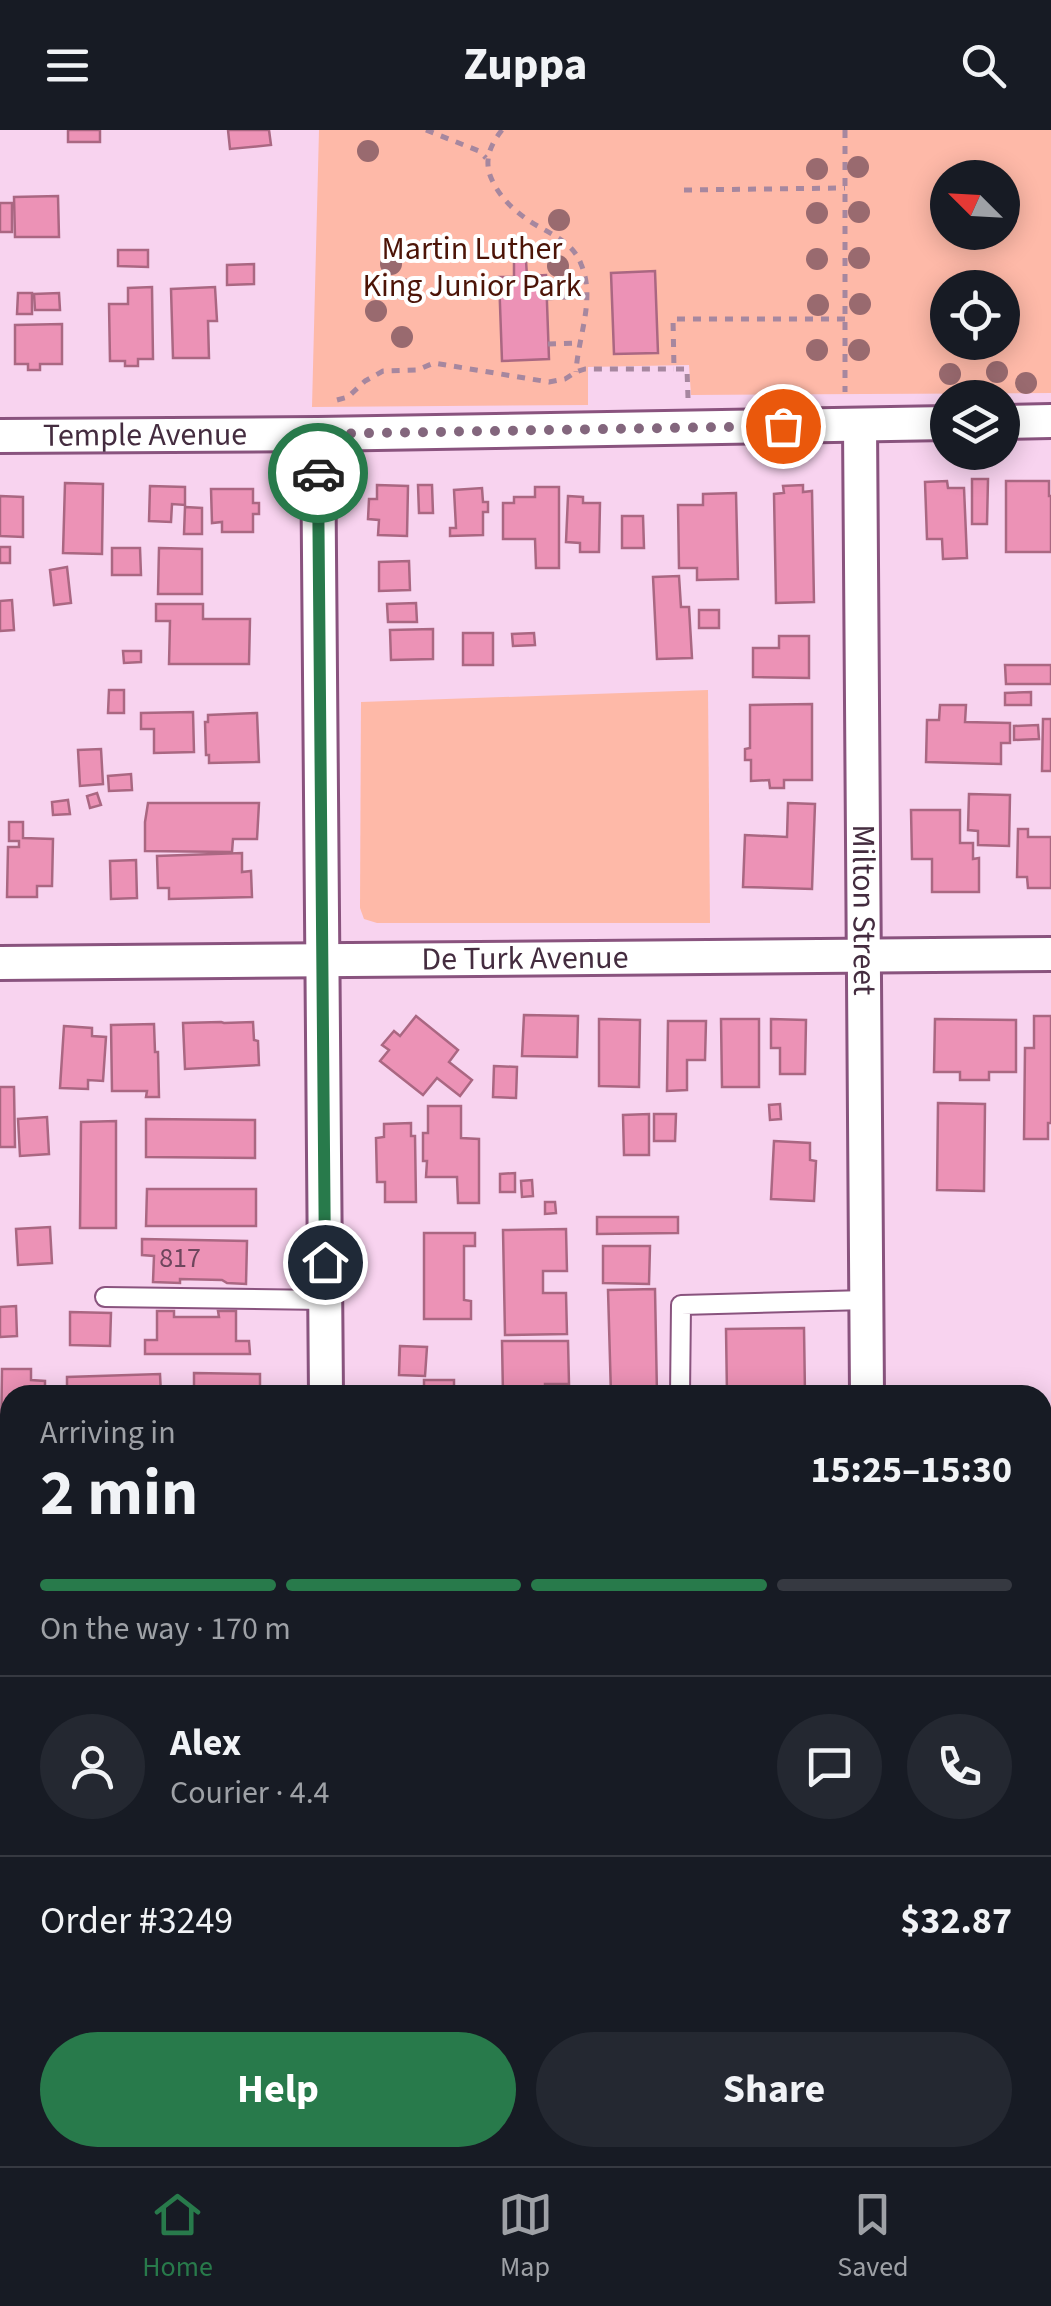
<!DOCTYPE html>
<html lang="en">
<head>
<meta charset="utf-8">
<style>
	:root { --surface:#171b24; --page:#242831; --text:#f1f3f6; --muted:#9ea1a6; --line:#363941; --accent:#287a4b }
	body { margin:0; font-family:"Source Sans 3",sans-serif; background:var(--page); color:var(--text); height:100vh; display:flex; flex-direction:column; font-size:38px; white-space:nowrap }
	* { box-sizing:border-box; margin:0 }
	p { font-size:32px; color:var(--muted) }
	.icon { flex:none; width:55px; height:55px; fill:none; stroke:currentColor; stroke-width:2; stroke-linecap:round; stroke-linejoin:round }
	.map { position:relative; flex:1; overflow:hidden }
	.drawer { position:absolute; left:0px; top:1255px; width:1052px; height:782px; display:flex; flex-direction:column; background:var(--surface); border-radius:30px 30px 0 0; box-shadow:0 5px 25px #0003 }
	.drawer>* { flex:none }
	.needle { width:65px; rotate:294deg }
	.fabs { position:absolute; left:930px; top:30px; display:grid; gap:20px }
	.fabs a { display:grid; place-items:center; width:90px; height:90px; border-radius:50%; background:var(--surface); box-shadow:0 5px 25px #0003; font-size:50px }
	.pin { position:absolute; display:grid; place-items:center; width:85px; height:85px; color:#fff; margin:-42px; border:5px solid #fff; border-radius:50%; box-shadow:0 2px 10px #0007 }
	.courier { position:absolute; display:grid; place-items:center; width:100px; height:100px; margin:-50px; border:8px solid #287a4b; border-radius:50%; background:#fff; color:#222; box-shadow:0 2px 12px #0007 }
	.overview em { font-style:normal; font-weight:700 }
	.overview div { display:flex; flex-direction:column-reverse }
	.overview { display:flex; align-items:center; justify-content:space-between; height:170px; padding:0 40px }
	h1 { font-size:65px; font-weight:700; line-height:75px }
	.bar { display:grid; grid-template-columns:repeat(4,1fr); gap:15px 10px; align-content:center; height:120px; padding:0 40px }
	.bar i { height:12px; border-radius:8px; background:var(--line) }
	.bar .selected { background:var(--accent) }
	.bar p { grid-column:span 4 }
	.line { display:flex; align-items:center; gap:25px; padding:0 40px; border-top:2px solid var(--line) }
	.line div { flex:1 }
	.round { display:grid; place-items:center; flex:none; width:105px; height:105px; border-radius:52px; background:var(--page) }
	.primary-button { display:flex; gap:20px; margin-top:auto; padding:20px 40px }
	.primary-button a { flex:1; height:115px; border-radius:60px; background:var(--accent); color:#fff; font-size:40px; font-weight:700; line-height:115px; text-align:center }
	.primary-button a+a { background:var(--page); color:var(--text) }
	header { display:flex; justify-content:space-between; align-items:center; height:130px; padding:0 40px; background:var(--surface); font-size:45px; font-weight:700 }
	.tabs { display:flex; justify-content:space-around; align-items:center; height:140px; border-top:2px solid var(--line); background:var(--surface); font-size:28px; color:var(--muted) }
	.tabs a { display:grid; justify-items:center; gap:5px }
	.tabs .selected { color:var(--accent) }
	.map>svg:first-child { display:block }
</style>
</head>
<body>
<header><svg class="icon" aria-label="menu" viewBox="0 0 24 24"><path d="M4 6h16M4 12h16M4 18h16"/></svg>Zuppa<svg class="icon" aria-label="search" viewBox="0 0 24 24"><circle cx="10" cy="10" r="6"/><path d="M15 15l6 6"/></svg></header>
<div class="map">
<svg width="1051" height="2036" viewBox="0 0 1051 2036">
	<rect width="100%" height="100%" fill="#f8d3ef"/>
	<g fill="#feb9a8" fill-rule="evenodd">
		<path d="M319,0H1051V263L691,265L689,235L588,237V275L312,277ZM948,48H1002V102H948ZM948,158H1002V212H948Z"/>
		<path d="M708,560L710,793H377L364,789L360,778L361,572Z"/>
	</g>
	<g fill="#ec92b6" stroke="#aa6782" stroke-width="2.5">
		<rect x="68" y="0" width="32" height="12"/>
		<path d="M228,0H269L271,15L230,19Z"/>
		<path d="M58,66L59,107H15L14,67Z"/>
		<rect x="0" y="73" width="12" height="29"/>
		<path d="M118,120H148V137L118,136Z"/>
		<path d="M514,131H526L527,146L546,145L549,229L502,231L499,147H514Z"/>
		<path d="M254,134V154L227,155V135Z"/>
		<path d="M655,141L658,223L614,224L611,143Z"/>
		<path d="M152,157L153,229H138V236H125V231H110L109,174H128V158Z"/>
		<path d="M215,157L217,191H208L209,228H173L171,159Z"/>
		<path d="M18,163H32V184H17Z"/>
		<path d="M59,163L60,180H35L34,164Z"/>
		<path d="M62,194V234H40V240H28V234H15V195Z"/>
		<path d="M972,349H988L987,394H972Z"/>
		<path d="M947,351L948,358H964L967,428L943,429L942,409H927L925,352Z"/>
		<path d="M1006,351H1049V366H1051V422H1006Z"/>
		<path d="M65,353L103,354L102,424L63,423Z"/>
		<path d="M377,355L408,356L407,406L378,405L379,390L368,389L369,369H377Z"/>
		<path d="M418,355H432L433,383H419Z"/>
		<path d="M803,355V362L812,361L814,472L776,473L774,364L784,363L783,356Z"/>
		<path d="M150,356L185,357V375L172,374L171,392L149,391Z"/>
		<path d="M535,357H559V438H536L535,409H503V373H514V367H535Z"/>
		<path d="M482,358L483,372H488V382H483V405L450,406V398H456L454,360Z"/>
		<path d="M211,359H253V373H259V384H253V402H222V392L212,393Z"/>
		<path d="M736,363L738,449L697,450V438H679L678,375H703V364Z"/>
		<path d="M0,366L23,367V407L0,406Z"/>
		<path d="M568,366L583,367V373H600L599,422H580V413L566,412Z"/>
		<path d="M185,377L202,378V404H184Z"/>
		<path d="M622,386H643L644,418H622Z"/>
		<rect x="0" y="417" width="10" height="16"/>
		<path d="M112,418H140L141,445H112Z"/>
		<path d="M159,418L202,419V464H158Z"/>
		<path d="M409,431L410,460L379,461V432Z"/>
		<path d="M67,437L71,473L54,475L50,440Z"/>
		<path d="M679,446L681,477H689L692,528L657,529L653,447Z"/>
		<path d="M12,470L14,500L0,501V471Z"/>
		<path d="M416,473L417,492H388L387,474Z"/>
		<path d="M156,474H203V489H250L249,534H169L170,491H156Z"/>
		<rect x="699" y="480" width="20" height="18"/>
		<path d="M433,499V529L391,530L390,500Z"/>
		<rect x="463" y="503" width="30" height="32"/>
		<path d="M534,503L535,515L513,516L512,504Z"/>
		<path d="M779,506H809V548L753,547V518H779Z"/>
		<path d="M123,521H141V532L124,533Z"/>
		<path d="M1005,535H1051V554H1006Z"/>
		<path d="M109,560H124V583H108Z"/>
		<path d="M1031,562V575H1005V563Z"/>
		<path d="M812,574V650H784V658H770L769,650L751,651V630H745V619L750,618V575Z"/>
		<path d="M940,575H966L965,592L1010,593V613H1001V634L926,632L927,590H939Z"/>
		<path d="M193,582L194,622L154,623V599H141V583Z"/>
		<path d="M257,583L259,632L209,633V625H206L205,592H208V585Z"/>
		<path d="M1043,589H1051V641H1042Z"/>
		<path d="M1038,595L1039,609L1014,610V596Z"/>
		<path d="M101,619L103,654L80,656L78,620Z"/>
		<path d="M131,644L132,660L109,661L108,646Z"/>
		<path d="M97,663L101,675L90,678L87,666Z"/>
		<path d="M969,664L1010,665L1009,716L978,715V701L968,700Z"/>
		<path d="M68,670L70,684L53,685L52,672Z"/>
		<path d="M148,673H259L257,709H233L232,722L145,721V692Z"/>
		<path d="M788,673L815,674L812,759L743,757L745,705L787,707Z"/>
		<path d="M911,680H960V713H973V729L979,728V762H932V729H912Z"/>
		<path d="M9,692H23V708L53,709L52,756H37V767H7L8,717H19V711H9Z"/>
		<path d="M1018,699H1028V707H1051V758H1028L1027,747H1017Z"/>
		<path d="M242,723V742L251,741L252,767L169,769V758H158L157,726Z"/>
		<path d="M136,730L137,768L111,769L110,731Z"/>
		<path d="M524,885L578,886L577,927L522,926Z"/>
		<path d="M416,886L458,920L449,932L472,950L460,966L437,948L423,965L380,931L389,920L382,915L394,901L400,906Z"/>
		<path d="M1034,886H1051V993H1048V1009H1024L1025,918H1034Z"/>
		<path d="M599,889L640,890L639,957L599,956Z"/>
		<path d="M721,889H759V957H722Z"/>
		<path d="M771,889L806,890L805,944H780V918H771Z"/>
		<path d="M935,889L1016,890V942H989V950H960V942H934Z"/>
		<path d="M668,891H706L705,930H687V960L667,961Z"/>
		<path d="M221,892L224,893L253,892L254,910L258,911L259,935L185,939L183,893Z"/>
		<path d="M154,894L155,922H158L159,967H146L147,961H112L111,895Z"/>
		<path d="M64,896L92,898V906L106,907L103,951L88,950V959L60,958Z"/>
		<path d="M494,936L517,937L516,968L493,967Z"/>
		<path d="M0,957H14L15,1017H0Z"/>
		<path d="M938,973L985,974L984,1061L937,1060Z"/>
		<path d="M780,974L781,989L770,990L769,975Z"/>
		<path d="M428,976H461V1008L479,1009V1073H458L457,1047H426L427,1031H423V1003H428Z"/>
		<path d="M649,984V1025H624L623,985Z"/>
		<path d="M654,984H676L675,1011H654Z"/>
		<path d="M47,987L49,1024L20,1026L18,989Z"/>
		<path d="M146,989L255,990V1028L146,1027Z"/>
		<path d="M116,991V1098H80L81,992Z"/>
		<path d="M411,993V1006H415L416,1072H385V1052H377L376,1008L384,1007V994Z"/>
		<path d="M774,1011L810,1013V1030L816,1031L814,1071L771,1069Z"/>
		<path d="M515,1043V1062H500V1044Z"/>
		<path d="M532,1050L533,1066L522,1067L521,1051Z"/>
		<path d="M147,1059H256V1096H146Z"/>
		<path d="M545,1072H555L556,1083L545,1084Z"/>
		<path d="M597,1087H678V1103L597,1104Z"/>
		<path d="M50,1097L52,1133L18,1135L16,1099Z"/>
		<path d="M566,1099L567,1141H543V1163H566L567,1204L505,1205L503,1100Z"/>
		<path d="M424,1103H475V1116H464V1170L471,1171V1189H424Z"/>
		<path d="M142,1109L247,1111L246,1154L227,1153L222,1150L180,1149V1153L153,1152L154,1126L142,1125Z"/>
		<path d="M603,1116H650L649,1154L603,1153Z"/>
		<path d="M655,1159L657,1265H611L608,1160Z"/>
		<path d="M16,1176L17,1206L0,1207V1177Z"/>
		<path d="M157,1181H174V1187H219L218,1181H236V1211H249L250,1224H145V1210H157Z"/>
		<path d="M70,1182L111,1183L110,1216L70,1215Z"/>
		<path d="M804,1198L805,1265H727L726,1199Z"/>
		<path d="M502,1211H568L569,1254H545V1265H503Z"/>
		<path d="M400,1216L427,1217L425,1246L399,1245Z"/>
		<path d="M2,1239H31V1250L45,1251V1264H56L10,1265V1312H1Z"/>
		<path d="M194,1243L260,1244V1265H194Z"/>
		<path d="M160,1244L161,1265H67V1247Z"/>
		<path d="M424,1250H454V1265H480H398L424,1263Z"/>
		<path d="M1043,1442H1051V1519H1042Z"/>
		<rect x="0" y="1456" width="10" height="71"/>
		<rect x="0" y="1631" width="10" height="22"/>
		<path d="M10,1663V1675L0,1676V1664Z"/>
		<path d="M1042,1694L1048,1695L1047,1732H1042Z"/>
		<rect x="0" y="1776" width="7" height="26"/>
		<rect x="0" y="1814" width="10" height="62"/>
		<path d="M1051,2003V2036H1038V2028H1042V2004Z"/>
		<rect x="10" y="2028" width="40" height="8"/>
		<path d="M69,2028H102L101,2036H68Z"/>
		<rect x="121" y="2028" width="52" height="8"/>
		<rect x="183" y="2028" width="36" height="8"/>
		<path d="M239,2028H279V2030H285V2036H239Z"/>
		<path d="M395,2028H497L498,2036H395Z"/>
		<path d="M514,2028H556L557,2036H514Z"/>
		<path d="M620,2028H656V2036H621Z"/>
		<rect x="768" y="2028" width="54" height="8"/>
		<rect x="977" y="2028" width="37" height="8"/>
	</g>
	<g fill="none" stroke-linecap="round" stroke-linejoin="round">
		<g stroke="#89537e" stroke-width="22">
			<g id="lane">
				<path d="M105,1167L325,1170"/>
				<path d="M680,1265L681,1175L866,1170"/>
				<path d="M716,2028V2036"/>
			</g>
		</g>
		<g stroke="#89537e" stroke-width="38">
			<g id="street">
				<path d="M1002,292L1051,291"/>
				<path id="s1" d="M860,295L867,1265"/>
				<path d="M318,304L326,1265"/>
				<path id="s2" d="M0,306L318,304L948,293"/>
				<path id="s3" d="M0,833L1051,824"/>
				<path d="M1042,1380H1051"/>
				<path d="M0,1386H10"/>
				<path d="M1042,1938H1051"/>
				<path d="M0,1947H10"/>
				<path d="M330,2028V2036"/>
				<path d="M872,2028V2036"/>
			</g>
		</g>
		<g stroke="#a6879f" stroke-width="5" stroke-dasharray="8 8" stroke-linecap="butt">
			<path d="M426,0L479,21L486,28"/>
			<path d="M502,0C490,15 483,31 492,50C500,67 512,79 528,90C547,103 572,110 581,134C596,169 578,206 576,242"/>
			<path d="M845,0V262"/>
			<path d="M684,60L845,58"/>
			<path d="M546,168L586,166"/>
			<path d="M548,214L578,213"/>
			<path d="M688,268L687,239H674L673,189H845"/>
			<path d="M337,270L348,267L365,251L383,241L417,240L434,233L549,252L565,249L576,242L585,239H674"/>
		</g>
		<use href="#lane" stroke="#fff" stroke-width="18"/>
		<use href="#street" stroke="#fff" stroke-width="32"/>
	</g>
	<g fill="#996a6f">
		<circle cx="368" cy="21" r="11"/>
		<circle cx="858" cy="37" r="11"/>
		<circle cx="817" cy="39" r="11"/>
		<circle cx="859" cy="82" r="11"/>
		<circle cx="817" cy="83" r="11"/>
		<circle cx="559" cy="90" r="11"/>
		<circle cx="859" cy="128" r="11"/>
		<circle cx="817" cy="129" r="11"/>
		<circle cx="391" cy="134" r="11"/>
		<circle cx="558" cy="136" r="11"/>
		<circle cx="403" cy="159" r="11"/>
		<circle cx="860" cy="174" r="11"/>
		<circle cx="818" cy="175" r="11"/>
		<circle cx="376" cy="181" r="11"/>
		<circle cx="402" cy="207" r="11"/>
		<circle cx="817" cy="220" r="11"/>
		<circle cx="859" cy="220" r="11"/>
		<circle cx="997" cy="242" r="11"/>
		<circle cx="950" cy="244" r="11"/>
		<circle cx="1026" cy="253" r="11"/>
	</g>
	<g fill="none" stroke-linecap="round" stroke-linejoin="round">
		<path stroke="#83667d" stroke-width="10" stroke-dasharray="0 18" d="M318,343V304L783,296"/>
		<path stroke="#287a4b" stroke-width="12" d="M318,343L325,1132"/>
	</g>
	<g text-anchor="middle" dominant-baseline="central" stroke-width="8" stroke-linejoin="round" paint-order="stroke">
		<g font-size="28" fill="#6e465d">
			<text x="180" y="1128">817</text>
		</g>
		<g font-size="32" fill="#4c1407" stroke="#fff">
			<text x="472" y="119">Martin Luther<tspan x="472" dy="37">King Junior Park</tspan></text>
		</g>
		<g font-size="32" fill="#442c3f" stroke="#fff">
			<text stroke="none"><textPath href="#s2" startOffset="145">Temple Avenue</textPath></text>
			<text stroke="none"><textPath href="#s1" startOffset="485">Milton Street</textPath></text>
			<text stroke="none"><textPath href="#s3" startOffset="525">De Turk Avenue</textPath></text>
		</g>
	</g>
</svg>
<div class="fabs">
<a><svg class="needle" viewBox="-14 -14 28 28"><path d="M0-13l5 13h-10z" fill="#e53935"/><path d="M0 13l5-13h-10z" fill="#9ea1a6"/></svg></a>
<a><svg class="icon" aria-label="locate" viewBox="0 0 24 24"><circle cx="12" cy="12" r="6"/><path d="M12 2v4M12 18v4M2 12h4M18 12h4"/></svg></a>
<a><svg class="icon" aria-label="layers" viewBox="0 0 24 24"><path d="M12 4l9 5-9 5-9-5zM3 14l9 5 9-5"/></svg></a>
</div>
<div class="pin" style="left:783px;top:296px;background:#ea580c"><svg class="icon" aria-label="bag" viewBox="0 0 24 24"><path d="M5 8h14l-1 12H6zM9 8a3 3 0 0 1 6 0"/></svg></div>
<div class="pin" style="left:325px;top:1132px;background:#1f2937"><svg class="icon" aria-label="home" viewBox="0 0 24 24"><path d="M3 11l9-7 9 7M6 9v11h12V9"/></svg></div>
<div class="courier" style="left:318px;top:343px"><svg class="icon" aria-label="car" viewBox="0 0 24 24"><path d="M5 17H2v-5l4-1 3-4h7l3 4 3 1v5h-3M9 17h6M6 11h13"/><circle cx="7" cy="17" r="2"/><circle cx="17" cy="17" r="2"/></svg></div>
<section class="drawer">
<div class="overview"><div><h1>2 min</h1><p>Arriving in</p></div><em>15:25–15:30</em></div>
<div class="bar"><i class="selected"></i><i class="selected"></i><i class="selected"></i><i></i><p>On the way · 170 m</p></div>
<div class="line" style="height:180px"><a class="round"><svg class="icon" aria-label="person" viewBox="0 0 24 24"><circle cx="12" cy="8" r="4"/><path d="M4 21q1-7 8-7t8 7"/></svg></a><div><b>Alex</b><p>Courier · 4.4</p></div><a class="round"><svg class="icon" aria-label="chat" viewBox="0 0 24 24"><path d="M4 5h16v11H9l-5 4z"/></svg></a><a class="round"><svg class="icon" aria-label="phone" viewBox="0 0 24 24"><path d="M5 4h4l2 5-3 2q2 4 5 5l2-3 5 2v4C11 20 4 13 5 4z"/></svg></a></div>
<div class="line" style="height:130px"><div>Order #3249</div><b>$32.87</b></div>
<div class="primary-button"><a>Help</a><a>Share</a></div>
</section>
</div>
<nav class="tabs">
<a class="selected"><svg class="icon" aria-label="home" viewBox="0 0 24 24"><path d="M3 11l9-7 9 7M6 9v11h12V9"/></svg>Home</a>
<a><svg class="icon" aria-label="map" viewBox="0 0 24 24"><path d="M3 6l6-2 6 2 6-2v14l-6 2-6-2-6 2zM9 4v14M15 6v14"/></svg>Map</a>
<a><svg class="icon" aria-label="saved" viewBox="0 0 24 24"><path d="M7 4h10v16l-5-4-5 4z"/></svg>Saved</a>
</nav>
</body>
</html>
